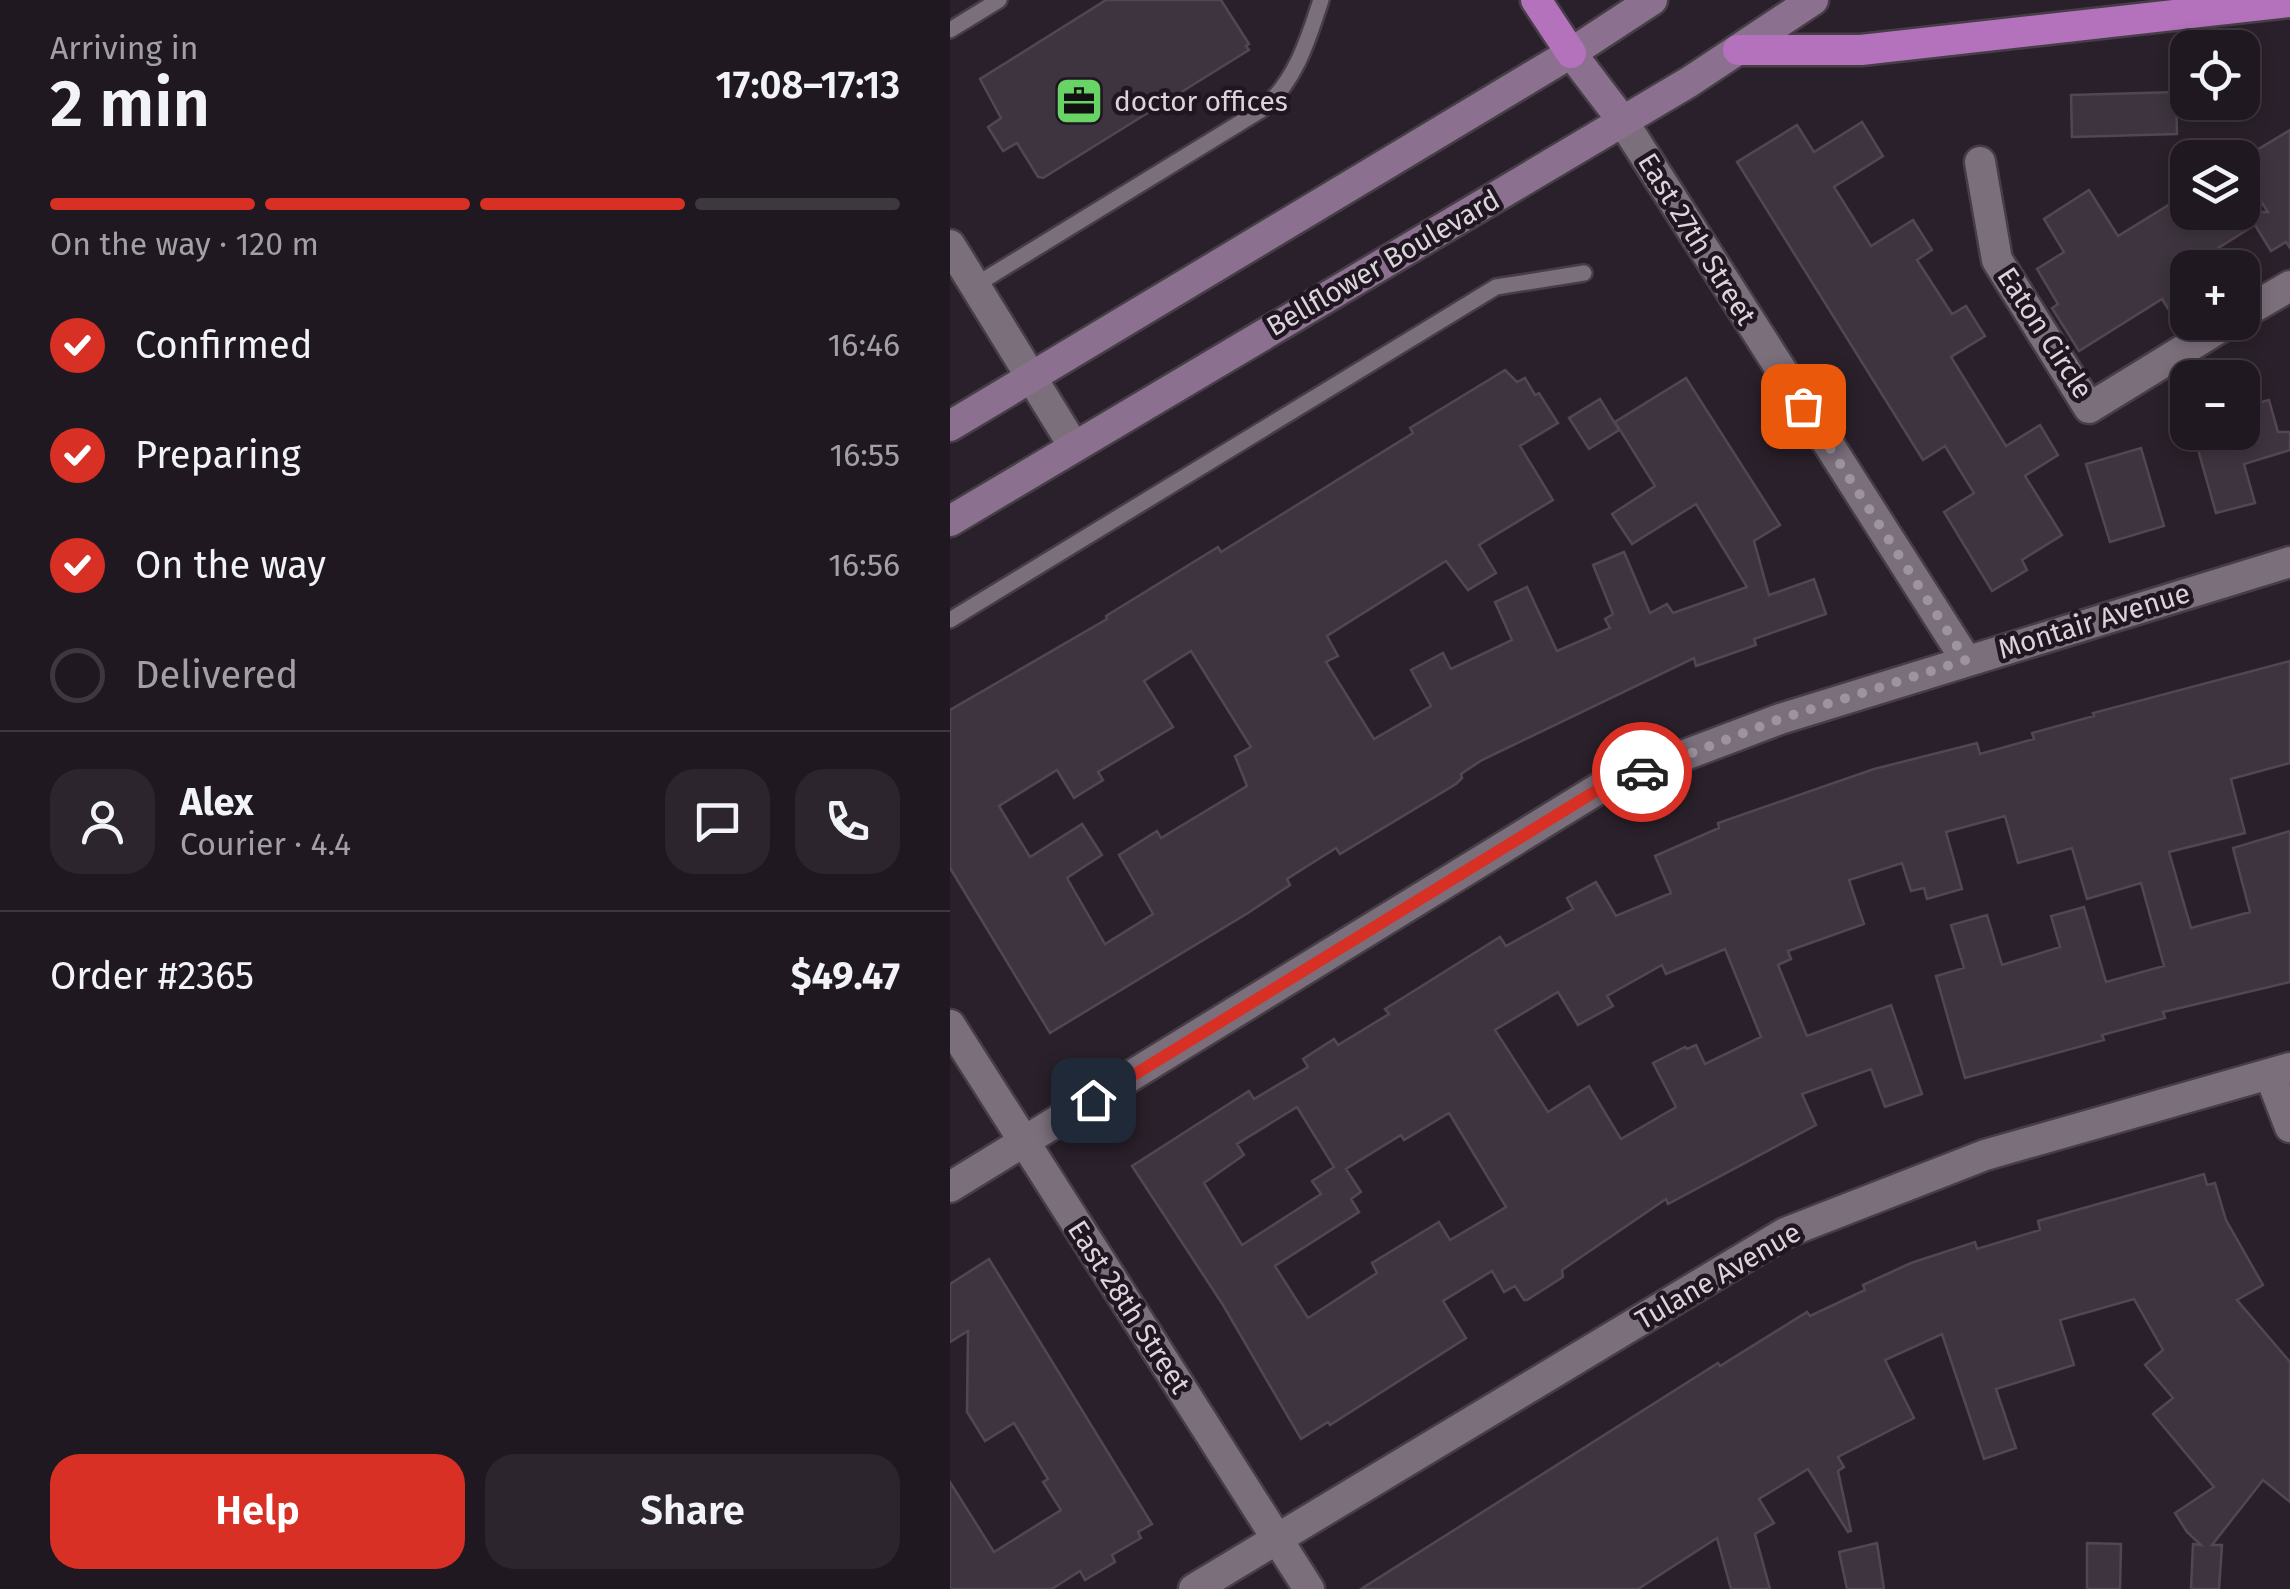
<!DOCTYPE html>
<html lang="en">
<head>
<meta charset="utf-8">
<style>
	:root { --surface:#201820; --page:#2d252d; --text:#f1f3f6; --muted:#a2a0a5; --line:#3d373e; --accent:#d93025 }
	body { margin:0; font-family:"Fira Sans",sans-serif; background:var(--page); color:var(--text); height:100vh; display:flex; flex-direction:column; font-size:38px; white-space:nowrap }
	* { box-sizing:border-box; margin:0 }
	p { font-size:32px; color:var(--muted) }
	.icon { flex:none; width:55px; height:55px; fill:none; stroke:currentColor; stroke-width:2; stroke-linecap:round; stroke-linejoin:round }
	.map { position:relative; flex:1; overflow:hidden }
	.drawer { display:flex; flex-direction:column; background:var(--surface); width:950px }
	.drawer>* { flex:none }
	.fabs { position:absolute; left:1220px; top:30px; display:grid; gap:20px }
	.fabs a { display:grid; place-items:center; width:90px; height:90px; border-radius:20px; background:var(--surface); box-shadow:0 5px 15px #0003,0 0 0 2px var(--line); font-size:50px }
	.pin { position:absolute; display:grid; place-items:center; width:85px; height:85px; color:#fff; margin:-42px; border-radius:20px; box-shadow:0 5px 15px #0006 }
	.courier { position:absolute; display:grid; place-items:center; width:100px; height:100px; margin:-50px; border:8px solid #d93025; border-radius:50%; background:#fff; color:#222; box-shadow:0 2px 12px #0007 }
	.summary em { font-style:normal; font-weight:600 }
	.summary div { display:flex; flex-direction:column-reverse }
	.summary { display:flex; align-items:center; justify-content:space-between; height:170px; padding:0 50px }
	h1 { font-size:65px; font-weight:600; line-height:75px }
	.bar { display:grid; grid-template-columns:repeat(4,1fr); gap:15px 10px; align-content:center; height:120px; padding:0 50px }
	.bar i { height:12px; border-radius:8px; background:var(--line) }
	.bar .current { background:var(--accent) }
	.bar p { grid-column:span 4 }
	.line { display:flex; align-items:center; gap:25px; padding:0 50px; border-top:2px solid var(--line) }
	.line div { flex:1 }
	.round { display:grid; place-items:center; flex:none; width:105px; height:105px; border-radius:30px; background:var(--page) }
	ol { padding:0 50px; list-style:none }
	li { display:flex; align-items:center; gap:30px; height:110px }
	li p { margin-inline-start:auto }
	li .icon { padding:10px; border-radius:50%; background:var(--accent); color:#fff; stroke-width:4 }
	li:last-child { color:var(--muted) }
	li i { width:55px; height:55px; border:5px solid var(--line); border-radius:50% }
	.button { display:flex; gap:20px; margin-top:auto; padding:20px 50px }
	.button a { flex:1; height:115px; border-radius:30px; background:var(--accent); color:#fff; font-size:40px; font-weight:600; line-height:115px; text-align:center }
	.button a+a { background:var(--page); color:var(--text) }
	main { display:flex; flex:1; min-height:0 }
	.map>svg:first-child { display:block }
</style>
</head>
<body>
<main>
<section class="drawer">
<div class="summary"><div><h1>2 min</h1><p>Arriving in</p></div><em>17:08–17:13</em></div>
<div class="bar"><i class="current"></i><i class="current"></i><i class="current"></i><i></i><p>On the way · 120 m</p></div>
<ol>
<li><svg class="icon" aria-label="check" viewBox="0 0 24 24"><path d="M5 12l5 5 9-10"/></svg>Confirmed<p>16:46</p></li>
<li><svg class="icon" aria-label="check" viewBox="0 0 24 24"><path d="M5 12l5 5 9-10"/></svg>Preparing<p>16:55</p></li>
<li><svg class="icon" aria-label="check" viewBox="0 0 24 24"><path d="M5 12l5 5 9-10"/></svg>On the way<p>16:56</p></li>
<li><i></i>Delivered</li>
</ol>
<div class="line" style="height:180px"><a class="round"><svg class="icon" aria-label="person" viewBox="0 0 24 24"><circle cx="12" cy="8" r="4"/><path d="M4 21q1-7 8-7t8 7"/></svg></a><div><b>Alex</b><p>Courier · 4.4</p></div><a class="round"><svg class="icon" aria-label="chat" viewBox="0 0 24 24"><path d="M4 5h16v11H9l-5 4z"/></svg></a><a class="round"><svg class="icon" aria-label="phone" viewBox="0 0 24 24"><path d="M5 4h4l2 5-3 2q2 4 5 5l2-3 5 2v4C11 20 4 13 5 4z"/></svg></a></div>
<div class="line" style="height:130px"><div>Order #2365</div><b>$49.47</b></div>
<div class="button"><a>Help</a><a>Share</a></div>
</section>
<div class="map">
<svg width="1340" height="1589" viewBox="0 0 1340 1589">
	<rect width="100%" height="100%" fill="#2a202b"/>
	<g fill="#3e3440" stroke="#524653" stroke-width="2.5" fill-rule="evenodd">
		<path d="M156,0H271L299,44L296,46L299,50L93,178L88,177L67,143L53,151L38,127L51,118L30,79Z"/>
		<path d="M1226,92L1227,134L1122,137L1121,95Z"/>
		<path d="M912,122L933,156L884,187L921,246L963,220L982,250L967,260L1002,314L1016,306L1035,336L1001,357L1056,446L1090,425L1108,455L1075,476L1112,535L1072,560L1077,570L1042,591L994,512L1024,493L995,446L973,460L787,162L847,125L864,152Z"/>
		<path d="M1340,130V248L1336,242L1321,251L1305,225L1238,267V326L1231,329L1212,299L1129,351L1102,308L1108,304L1087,269L1114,252L1094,219L1139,190L1168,236L1238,193V212H1318L1292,172V159Z"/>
		<path d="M555,370L567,382L575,378L585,395L589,393L608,423L570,446L603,500L529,545L546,573L518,590L496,561L377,636L388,656L376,662L424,739L481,706L461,670L493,653L501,669L562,640L545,602L577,587L607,651L660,628L655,619L663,614L643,565L674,552L700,613L717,604L723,613L797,587L746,504L682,544L662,514L705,486L665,422L736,378L830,525L804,541L819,595L864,579L876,614L804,639L806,645L746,666L744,658L532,760L511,774L512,778L506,784L390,854L386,848L337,879L340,885L298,913L100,1033L0,868V710L157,619L156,616L268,547L271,552L463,433L460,428ZM241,651L301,747L285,756L297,786L211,838L207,831L169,855L203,914L155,944L117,878L152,855L132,824L80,857L49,806L107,770L124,798L153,780L148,772L223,727L194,681Z"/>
		<path d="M650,399L669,430L639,449L619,418Z"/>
		<path d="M1319,400L1328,432H1340V450L1294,464L1305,503L1266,513L1243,432H1292V407Z"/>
		<path d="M1191,448L1214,526L1160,542L1136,464Z"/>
		<path d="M1340,661V763L1281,779L1295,833L1219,852L1241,928L1300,912L1283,848L1340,831V982L1213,1012L1215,1018L1152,1035L1154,1040L1015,1078L986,976L1014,968L1001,925L1037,915L1052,965L1110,947L1101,916L1134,907L1156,982L1214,966L1191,883L1137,899L1122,848L1068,863L1055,816L996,832L1012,889L977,899L974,888L961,891L952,863L899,880L914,924L838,951L841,959L828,965L857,1036L941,1005L972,1094L935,1107L921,1069L852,1094L866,1125L718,1204L716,1199L612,1270L613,1277L577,1300H574L565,1286L554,1292L542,1271L493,1301L516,1338L380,1425L378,1422L351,1439L273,1305L182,1166L299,1091L304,1099L358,1067L353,1059L384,1039L388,1045L439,1014L435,1009L550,937L556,946L623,909L617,898L646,882L666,916L721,893L705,856L769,828L768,823L924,769L1027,743L1030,754L1084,739L1082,733L1144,716L1143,713ZM775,949L811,1037L755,1064L746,1045L737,1049L735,1047L703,1063L726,1107L671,1139L639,1086L598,1112L545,1030L608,992L628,1025L663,1006L657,996L712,965L716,974ZM347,1107L384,1167L362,1181L371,1194L292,1245L254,1183L294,1155L287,1144ZM499,1113L556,1207L500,1240L489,1222L422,1263L427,1273L358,1318L325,1266L409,1212L401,1199L411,1192L396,1169L451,1135L454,1140Z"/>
		<path d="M1254,1174L1257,1185L1265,1183L1276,1220L1313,1285L1287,1300L1340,1362V1502L1313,1480L1262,1545H1272L1269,1589H1241L1243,1544L1251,1545L1237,1532L1225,1513L1264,1487L1203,1414L1223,1398L1195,1365L1213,1350L1184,1299L1110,1320L1124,1365L1046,1389L1066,1448L1034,1459L992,1334L935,1360L964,1418L888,1457L894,1467L888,1471L901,1531L898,1532L858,1469L809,1499L824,1523L805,1534L820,1589H781L767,1538L688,1589H411L768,1363L770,1366L857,1312L860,1316L915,1290L913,1285L961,1263L1025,1242L1027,1249L1090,1230L1088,1221Z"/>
		<path d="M39,1259L202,1524L188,1532L191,1538L162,1555L165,1562L135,1580L130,1571L102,1589H0V1482L44,1552L111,1510L93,1482L98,1479L64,1423L35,1441L17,1412L18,1331L0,1342V1284Z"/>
		<path d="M927,1543L934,1589H897L889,1552Z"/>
		<path d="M1137,1543L1171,1544L1170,1589H1137Z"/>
	</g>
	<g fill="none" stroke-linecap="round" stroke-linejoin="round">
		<g stroke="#463e47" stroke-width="20">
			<g id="service">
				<path d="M0,30L49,0"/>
				<path d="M24,286L311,110C345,83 358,40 371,0"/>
				<path d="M0,620L546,287L634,273"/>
			</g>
		</g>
		<g stroke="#463e47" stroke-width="35">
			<g id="minor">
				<path d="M672,120L1016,660"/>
				<path d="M1030,162L1047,260L1139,408L1279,322"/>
				<path d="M0,245L123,445"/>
				<path d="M1292,314L1340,286"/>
				<path d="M1320,1075L1340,1127"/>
				<path d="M0,1187L653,786L830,719L1340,562"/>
				<path d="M244,1589L835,1233L1035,1155L1340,1068"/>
			</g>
		</g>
		<g stroke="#463e47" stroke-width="35">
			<path id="tertiary" d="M0,1025L359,1589"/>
		</g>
		<g stroke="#463e47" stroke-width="35">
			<g id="secondary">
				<path d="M621,53L672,120"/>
				<path d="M0,426L621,53L702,0"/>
				<path d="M0,521L739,82L863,0"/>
			</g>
		</g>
		<g stroke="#463e47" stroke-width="35">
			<g id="motorway">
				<path d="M586,0L621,53"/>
				<path d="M788,50H911L1340,2"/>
			</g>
		</g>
		<use href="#service" stroke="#7b6f7c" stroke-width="15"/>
		<use href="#minor" stroke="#7b6f7c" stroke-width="30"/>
		<use href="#tertiary" stroke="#7b6f7c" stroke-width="30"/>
		<use href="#secondary" stroke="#8c708f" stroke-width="30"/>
		<use href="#motorway" stroke="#b471bc" stroke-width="30"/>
	</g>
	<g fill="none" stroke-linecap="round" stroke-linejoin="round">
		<path stroke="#9d959d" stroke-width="10" stroke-dasharray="0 18" d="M692,772L830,719L1016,660L853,406"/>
		<path stroke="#d93025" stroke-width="12" d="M143,1100L654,786L692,772"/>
	</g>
	<defs>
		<g id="office-square" transform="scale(2.5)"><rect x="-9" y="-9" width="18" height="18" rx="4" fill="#68d465" stroke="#201621"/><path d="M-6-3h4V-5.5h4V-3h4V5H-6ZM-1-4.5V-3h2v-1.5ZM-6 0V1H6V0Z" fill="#111"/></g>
	</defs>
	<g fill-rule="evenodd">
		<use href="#office-square" x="129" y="101"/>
	</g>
	<g text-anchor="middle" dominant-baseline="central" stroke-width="9" stroke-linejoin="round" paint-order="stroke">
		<g font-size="28" fill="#dbd4db" stroke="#201621" text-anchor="start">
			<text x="164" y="101">doctor offices</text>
		</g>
		<g font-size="28" fill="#dbd4db" stroke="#201621">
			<text transform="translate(747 239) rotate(58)">East 27th Street</text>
			<text transform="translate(433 263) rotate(-30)">Bellflower Boulevard</text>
			<text transform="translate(1095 333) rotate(57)">Eaton Circle</text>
			<text transform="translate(1144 621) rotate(-17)">Montair Avenue</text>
			<text transform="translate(768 1276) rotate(-30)">Tulane Avenue</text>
			<text transform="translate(179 1307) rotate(57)">East 28th Street</text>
		</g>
	</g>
</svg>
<div class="fabs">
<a><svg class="icon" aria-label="locate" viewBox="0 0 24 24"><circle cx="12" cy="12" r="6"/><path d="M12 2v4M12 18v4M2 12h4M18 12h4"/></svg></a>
<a><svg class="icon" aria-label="layers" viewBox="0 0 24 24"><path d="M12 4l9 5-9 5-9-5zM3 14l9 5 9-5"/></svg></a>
<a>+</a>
<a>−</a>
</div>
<div class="pin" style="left:853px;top:406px;background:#ea580c"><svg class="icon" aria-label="bag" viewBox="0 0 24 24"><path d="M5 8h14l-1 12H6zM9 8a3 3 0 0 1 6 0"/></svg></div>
<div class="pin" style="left:143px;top:1100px;background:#1f2937"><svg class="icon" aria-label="home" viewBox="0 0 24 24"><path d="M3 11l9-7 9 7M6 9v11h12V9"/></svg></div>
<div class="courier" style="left:692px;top:772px"><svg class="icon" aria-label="car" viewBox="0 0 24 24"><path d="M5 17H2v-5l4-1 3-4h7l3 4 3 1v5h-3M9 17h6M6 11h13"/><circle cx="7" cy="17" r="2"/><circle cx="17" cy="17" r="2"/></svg></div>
</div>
</main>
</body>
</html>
